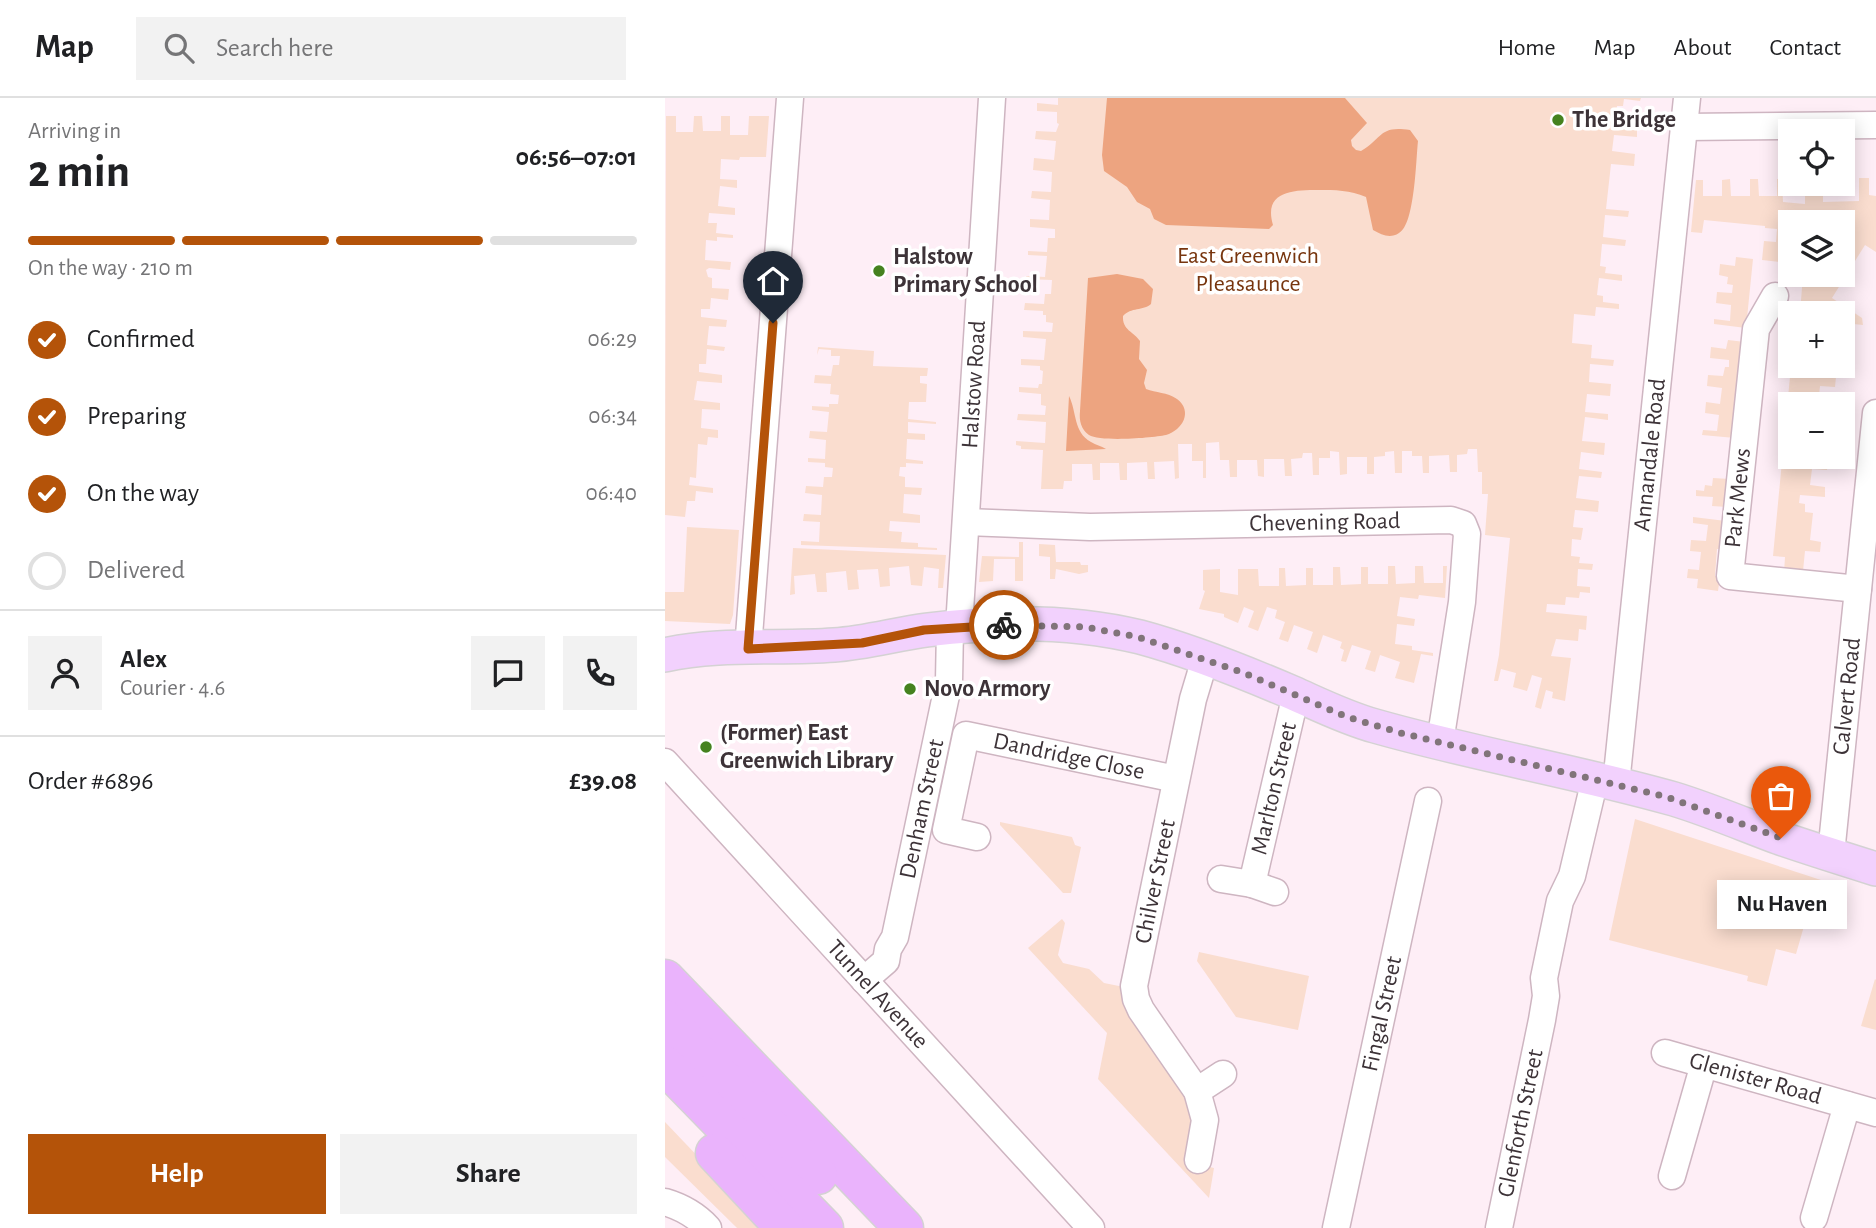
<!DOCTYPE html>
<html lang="en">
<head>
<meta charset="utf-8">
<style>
	:root { --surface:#fff; --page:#f2f2f2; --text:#202124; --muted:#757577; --line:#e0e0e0; --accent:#b45309 }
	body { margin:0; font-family:"Alegreya Sans",sans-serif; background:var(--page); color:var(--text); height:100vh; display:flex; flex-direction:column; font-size:26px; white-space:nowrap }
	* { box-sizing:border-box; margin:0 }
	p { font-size:23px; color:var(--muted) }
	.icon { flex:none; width:38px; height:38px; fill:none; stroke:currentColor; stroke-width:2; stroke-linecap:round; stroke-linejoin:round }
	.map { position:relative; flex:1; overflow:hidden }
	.side { display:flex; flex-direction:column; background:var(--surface); width:665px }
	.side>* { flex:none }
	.tools { position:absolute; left:1113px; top:21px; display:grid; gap:14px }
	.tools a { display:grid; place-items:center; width:77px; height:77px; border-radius:0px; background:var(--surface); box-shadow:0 4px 18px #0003; font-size:35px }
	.pin { position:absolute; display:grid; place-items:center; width:60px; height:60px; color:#fff; margin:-72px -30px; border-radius:50% 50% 50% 0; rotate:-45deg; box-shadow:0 0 7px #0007 }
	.pin .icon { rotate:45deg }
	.courier { position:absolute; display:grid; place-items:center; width:70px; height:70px; margin:-35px; border:5px solid #b45309; border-radius:50%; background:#fff; color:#222; box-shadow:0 2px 9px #0007 }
	.bubble { position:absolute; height:49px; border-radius:0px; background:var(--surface); box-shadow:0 4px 18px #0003; font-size:23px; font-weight:700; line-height:49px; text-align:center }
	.overview em { font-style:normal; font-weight:700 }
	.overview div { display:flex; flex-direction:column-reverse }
	.overview { display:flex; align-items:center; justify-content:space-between; height:119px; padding:0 28px }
	h1 { font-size:46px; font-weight:700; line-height:52px }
	.bar { display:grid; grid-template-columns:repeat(4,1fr); gap:10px 7px; align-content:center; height:84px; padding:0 28px }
	.bar i { height:9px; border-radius:5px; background:var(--line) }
	.bar .active { background:var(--accent) }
	.bar p { grid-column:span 4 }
	.line { display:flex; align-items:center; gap:18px; padding:0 28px; border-top:2px solid var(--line) }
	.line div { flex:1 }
	.round { display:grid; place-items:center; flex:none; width:74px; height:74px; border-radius:0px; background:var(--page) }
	ol { padding:0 28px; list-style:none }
	li { display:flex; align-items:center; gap:21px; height:77px }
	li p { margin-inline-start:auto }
	li .icon { padding:7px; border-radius:50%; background:var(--accent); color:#fff; stroke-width:4 }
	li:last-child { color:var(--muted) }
	li i { width:38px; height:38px; border:4px solid var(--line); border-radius:50% }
	.primary-button { display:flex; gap:14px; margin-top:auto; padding:14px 28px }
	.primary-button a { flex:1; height:80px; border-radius:0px; background:var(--accent); color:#fff; font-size:28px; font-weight:700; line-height:80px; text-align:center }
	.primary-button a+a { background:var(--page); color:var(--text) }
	header { display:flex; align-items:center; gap:42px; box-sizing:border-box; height:98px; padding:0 35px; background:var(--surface); border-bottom:2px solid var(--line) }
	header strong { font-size:33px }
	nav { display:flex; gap:38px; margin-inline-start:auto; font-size:24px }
	.search { width:490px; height:63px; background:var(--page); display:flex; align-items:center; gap:18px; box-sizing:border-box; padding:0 24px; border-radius:0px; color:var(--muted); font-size:26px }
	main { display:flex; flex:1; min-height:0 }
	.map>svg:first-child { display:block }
</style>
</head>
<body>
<header>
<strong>Map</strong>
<div class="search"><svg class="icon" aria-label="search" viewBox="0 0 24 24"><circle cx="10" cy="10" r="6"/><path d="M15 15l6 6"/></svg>Search here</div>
<nav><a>Home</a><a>Map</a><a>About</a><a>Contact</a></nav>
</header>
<main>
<section class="side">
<div class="overview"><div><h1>2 min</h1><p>Arriving in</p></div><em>06:56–07:01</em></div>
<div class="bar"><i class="active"></i><i class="active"></i><i class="active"></i><i></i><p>On the way · 210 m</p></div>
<ol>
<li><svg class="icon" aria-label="check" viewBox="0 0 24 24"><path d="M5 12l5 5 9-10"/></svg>Confirmed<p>06:29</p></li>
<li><svg class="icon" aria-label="check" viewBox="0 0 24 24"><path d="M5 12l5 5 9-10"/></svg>Preparing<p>06:34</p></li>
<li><svg class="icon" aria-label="check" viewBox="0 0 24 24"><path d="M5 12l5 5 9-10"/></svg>On the way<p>06:40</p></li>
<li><i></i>Delivered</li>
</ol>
<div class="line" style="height:126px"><a class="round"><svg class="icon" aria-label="person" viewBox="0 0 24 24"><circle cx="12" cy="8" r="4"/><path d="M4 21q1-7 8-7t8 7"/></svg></a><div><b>Alex</b><p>Courier · 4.6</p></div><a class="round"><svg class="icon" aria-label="chat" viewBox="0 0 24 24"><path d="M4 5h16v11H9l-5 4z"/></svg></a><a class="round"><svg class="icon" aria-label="phone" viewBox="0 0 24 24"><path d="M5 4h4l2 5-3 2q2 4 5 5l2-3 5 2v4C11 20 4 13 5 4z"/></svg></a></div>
<div class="line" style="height:91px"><div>Order #6896</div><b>£39.08</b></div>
<div class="primary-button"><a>Help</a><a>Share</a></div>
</section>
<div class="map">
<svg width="1211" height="1130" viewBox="0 0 1211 1130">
	<rect width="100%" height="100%" fill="#feeef6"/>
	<g fill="#faddcf">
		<path d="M393,0H976L975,3L959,1L958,8H952L950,30L972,32V39L949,37L947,53L970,56L969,68L946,66L941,111L964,113L963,119L940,117L938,139L961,142L960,148L937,146L935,168L941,169L940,175L957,177V183L934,180L932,197L938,198V204L954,206V211L931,209L930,218L909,216L907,245L927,247L926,260L949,262L948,268L925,266L924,284L946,286L945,298L922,296L920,314L943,316V322L920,319L917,343L940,345L939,357L916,354L914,371L937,374L936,380L914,378L911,400L934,403L933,414L910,412L908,429L918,430L916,442L907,441L906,458L915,459L914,465L928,466L927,472L913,471L912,488L925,489V495L915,494L914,500L901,499L900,507L882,506L881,514L922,518L921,532L914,531L913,543L891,541L886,558L906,560L900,603L887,600L888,594L881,592L876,611L870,609L877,580L867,577L862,593L848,589L851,575L836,571L833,583H829L834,557L845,440L820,437L823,396H817V374H813L812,351H803L802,356L792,357V374H785L784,357L764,358V375H758L757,358H747V353H737V375H730L729,353L720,354V358L709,359V376H702V359H682V376L675,377L674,354L665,353V360H654V377H648L647,355H638L637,360L626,361L627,378H620L619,361H599V379L593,378L592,362H572V379H565L564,362H555L554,344L541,345V380H538V363H527V346H513L514,380L510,381L509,363L489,364L490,381H483L482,364L462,365V382H455L454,365H435V382H428L427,366H407V383H399L398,391H376L378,352L356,351V348L351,347V343L380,345L381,324L352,322L353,316L380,317L381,308L376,307V296L354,294V289L373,290L374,286H377L378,273L375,272V268L356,267V261L379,262L381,241L358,239V233L387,234L388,225L381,224V217H378V213L359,212L360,205L379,206L380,196H386L387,182L361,181V178L380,179L382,158L363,157V153L382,154L383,140H390V131L365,129V121L384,122L385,102L366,100L367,93L386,94L387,74L368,72L369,60L389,62L391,43L370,41L371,33L391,34L394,26L392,25V14L372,13V5L393,7Z"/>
		<path d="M1,18H11V34H28L29,18H37L38,33H56V18H65V37H83L84,18H104L101,59H75L74,62L56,61L55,81L72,82V90L55,88L53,108L70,110V117L44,115L43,125H52L51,135L68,137V140L52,139V143L41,142L40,162L66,164L65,172L44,170L41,172L43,179L47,180V190L64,191L63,202L46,200L45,211H36V219L62,222L61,229L44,228L42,247L60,249L59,253L42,251L41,266H34V274L57,277V285L32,283L29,302L55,305V312L37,311L36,330L53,332V340L43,339L42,347L33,346L31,380L25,379L24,387L48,390V395L31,393L30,403H22L20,419L0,417Z"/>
		<path d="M1194,80H1204V97L1211,98V154L1200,147L1167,200L1197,220L1198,227L1178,225V215H1135L1138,177H1178V124H1125V165L1097,162L1099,143L1111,144L1112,131L1100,130V128L1039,122L1037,135L1026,134L1031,82H1038V98H1057V82L1065,81L1066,98H1085V81H1093L1094,98H1112V81H1117L1118,104L1140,106V86H1149V97H1158V104L1194,103Z"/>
		<path d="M1071,159L1088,161L1081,230L1049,226V221L1065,223L1066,207L1051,205L1052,194L1067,195L1068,187L1062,186L1063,179L1054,177L1055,166L1070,168Z"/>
		<path d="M1063,242L1080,244L1070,340L1037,337L1038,332L1052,333L1054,317L1040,315L1041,304L1055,306L1057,290L1042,288L1043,277L1058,278L1060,269H1064V262L1045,260L1046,249L1061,251Z"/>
		<path d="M153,249L209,253L208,268L263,270L262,278H255V285L262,286L261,304H244L243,321L271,324V326L243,324V335L260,336V342L242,341L241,361L258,363V366L241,365V369H235L234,378L240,379V389L257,390L256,397L239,396L238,415L255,417V425L225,423L224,433L237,434L236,444L253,445V449L272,450V452L136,447V443L154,444L155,424L138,423L139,416L156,417L157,397L140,395L141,388L158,389L159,379H167L168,370L160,369V365L143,364V360L160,361L161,342L144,340L145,333L162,334L164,314L147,312V308L164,309V306H173L174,297L165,296L166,286L149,285L150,277L166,278L168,267H174L175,258H166V252L154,251L152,257Z"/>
		<path d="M1126,268H1156V277L1171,279L1170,289L1155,288L1153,306H1125V359L1163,361L1162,372L1147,371L1145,387L1160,389V399L1135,397L1134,405L1140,406V414L1148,415L1145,442L1156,444L1155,454L1140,453L1138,473L1119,475L1120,459L1108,458Z"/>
		<path d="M1048,380L1065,381L1062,409L1047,408L1048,399L1031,398V392L1039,393L1040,387L1047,388Z"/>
		<path d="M1028,419L1061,423L1058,451H1052L1050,478L1055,479L1053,493L1032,490L1033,481L1022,480L1023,471L1034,472L1036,454L1025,453L1026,442L1041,443L1043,427L1028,425Z"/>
		<path d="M22,429L74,432L68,517L65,526L0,523V494H19Z"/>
		<path d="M354,444H358V483H350V461H329L328,483L314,484L317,458L354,459Z"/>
		<path d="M374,446L390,447L391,464H415L416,467H423V474L414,476L391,471L390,481H385V459L374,458Z"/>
		<path d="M128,450L281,457L278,490H273L274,471L259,469L257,488L246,487L244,468L224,470L225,488L215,489L213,471L192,472L194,491L183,492L181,473L161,475L162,494H152L150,476L129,478L130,496L125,497Z"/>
		<path d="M723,468H730L731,486L750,485V468H758L759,485H778V468H782L780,500L754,497L753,501L735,499L732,518L750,521L749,528L732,526L730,546L747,548V552L768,555V558L756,556L749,585L730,580L735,564L715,557L710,574L700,571L706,553L687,547L681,564L676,563L679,552L675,550L677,544L658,537L652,555L642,551L648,534L629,527L623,544L614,541L620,524L610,520L612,512L602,509L593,533L583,529L589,513L579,509L573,525L559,519V516L534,511L540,493L538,492V472L555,471V494L573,497V471H593L594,488H614V470H620L621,488L641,487V470H648V487H668V469H675L676,487L696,486V469H703V486H723Z"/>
		<path d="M970,721L1156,782L1153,794L1149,793L1131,856L1111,851L1102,888L1082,883L1083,878L944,842Z"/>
		<path d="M335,724L407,739L410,747L416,749L406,795H398L335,727Z"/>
		<path d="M397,821L400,825L393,857L398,865L424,871L439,885L459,889C473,913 528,998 528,1020C528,1034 523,1050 520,1063L549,1070L544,1100L433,981L442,935L363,850Z"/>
		<path d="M534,854L644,878L633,932L571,919L532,863Z"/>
		<path d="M1210,881L1211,882V932L1196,928Z"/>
		<path d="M0,1024L101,1130H72L0,1059Z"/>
	</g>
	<g fill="#eda480">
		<path d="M442,0H680L702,25L686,42L687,48L691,52L696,53C718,40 714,27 745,32L753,43C751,60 750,127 734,135C725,141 717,137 708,132L701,99C685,92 670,92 653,92C628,92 598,93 608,127L604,131L501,127L489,121L485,111L472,104L462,89L439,73L437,57Z"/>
		<path d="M452,176L478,181L488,191L486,206C478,213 466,209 458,218C457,232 469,234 475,243L474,261L482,272L479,285L481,291C491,295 502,294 512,301C528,313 518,332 501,337C487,340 435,344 424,337C416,331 414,323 415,313L423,180Z"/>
		<path d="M404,298C412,314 408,334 426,344C431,347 436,348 441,351L401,353Z"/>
	</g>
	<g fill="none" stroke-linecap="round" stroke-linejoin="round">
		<g stroke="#ceb5c1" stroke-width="29">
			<g id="minor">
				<path d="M1019,29L1211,27"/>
				<path d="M1110,198L1091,231L1065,478L1193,491"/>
				<path id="s1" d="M301,424L425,429L786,422L798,426L802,436L797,504L775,644"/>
				<path id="s2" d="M294,529L327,0"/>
				<path d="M83,551L125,0"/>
				<path id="s3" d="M0,664L426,1130"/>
				<path id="s4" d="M951,686L1022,0"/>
				<path id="s5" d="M312,739L281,732L301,637L511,681"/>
				<path id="s6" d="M1164,756L1167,746L1211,315"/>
				<path d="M556,781L587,786L610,794"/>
				<path id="s7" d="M587,786L631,596"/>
				<path id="s8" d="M199,882L221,863L223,851L230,839L284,583L285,530"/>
				<path id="s9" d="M1000,955L1211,1015"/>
				<path d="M532,993L558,976"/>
				<path id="s10" d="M533,1062L540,1022L532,993L476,912L471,901L469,888L528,601L540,561"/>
				<path d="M1007,1078L1039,966"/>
				<path d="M0,1104C17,1109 31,1117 43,1130"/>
				<path d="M1149,1120L1182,1007"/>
				<path id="s11" d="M671,1130L763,703"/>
				<path id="s12" d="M834,1130L877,922L881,898L879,880L895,803L907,778L930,681"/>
			</g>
		</g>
		<g stroke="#d4d2d3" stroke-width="36">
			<path id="major" d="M0,557C53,545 114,551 169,547C201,545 231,536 262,532C332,523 406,522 475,539C527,553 579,574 628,595C655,607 681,620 710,628C808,656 910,673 1009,701C1045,712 1080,727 1115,740C1147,751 1179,761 1211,771"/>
		</g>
		<g stroke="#d4d2d3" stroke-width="41">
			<g id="highway">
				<path d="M0,881L239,1130"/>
				<path d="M0,921L153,1077"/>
				<path d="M0,967L159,1130"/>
				<path d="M50,1055L120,1130"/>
			</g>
		</g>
		<use href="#minor" stroke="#fff" stroke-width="26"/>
		<use href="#major" stroke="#f2d1fd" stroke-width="33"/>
		<use href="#highway" stroke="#eab3fc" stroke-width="38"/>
	</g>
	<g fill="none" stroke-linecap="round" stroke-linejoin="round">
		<path stroke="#81747a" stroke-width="7" stroke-dasharray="0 12.6" d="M339,527L420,529L473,539L579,575L682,619L736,635L1002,699L1116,740"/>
		<path stroke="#b45309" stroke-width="9" d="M108,225L83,551L197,545L259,532L339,527"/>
	</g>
	<g fill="#45821f" stroke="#fff" stroke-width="2.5">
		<circle cx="893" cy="22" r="7"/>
		<circle cx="214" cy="173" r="7"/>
		<circle cx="245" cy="591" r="7"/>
		<circle cx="41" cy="649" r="7"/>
	</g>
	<g text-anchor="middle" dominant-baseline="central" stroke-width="7" stroke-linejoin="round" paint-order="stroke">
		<g font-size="24" font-weight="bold" fill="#3d3338" stroke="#fff" text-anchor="start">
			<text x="907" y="22">The Bridge</text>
			<text x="228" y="159">Halstow<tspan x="228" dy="28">Primary School</tspan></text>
			<text x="259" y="591">Novo Armory</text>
			<text x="55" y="635">(Former) East<tspan x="55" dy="28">Greenwich Library</tspan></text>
		</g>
		<g font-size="24" fill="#77350e" stroke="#fff">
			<text x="583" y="158">East Greenwich<tspan x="583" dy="28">Pleasaunce</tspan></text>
		</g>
		<g font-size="24" fill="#3d3338" stroke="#fff">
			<text stroke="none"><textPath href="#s2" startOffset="243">Halstow Road</textPath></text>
			<text stroke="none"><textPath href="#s4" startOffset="331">Annandale Road</textPath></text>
			<text transform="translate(1073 400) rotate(-84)">Park Mews</text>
			<text stroke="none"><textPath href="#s1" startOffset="359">Chevening Road</textPath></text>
			<text stroke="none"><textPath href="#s6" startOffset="159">Calvert Road</textPath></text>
			<text stroke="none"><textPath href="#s5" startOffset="234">Dandridge Close</textPath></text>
			<text stroke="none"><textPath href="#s7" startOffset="98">Marlton Street</textPath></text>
			<text stroke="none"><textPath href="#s8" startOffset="186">Denham Street</textPath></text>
			<text stroke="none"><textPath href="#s10" startOffset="301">Chilver Street</textPath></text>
			<text stroke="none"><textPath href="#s3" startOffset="315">Tunnel Avenue</textPath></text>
			<text stroke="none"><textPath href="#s11" startOffset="219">Fingal Street</textPath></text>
			<text stroke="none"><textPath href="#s9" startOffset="94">Glenister Road</textPath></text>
			<text stroke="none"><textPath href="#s12" startOffset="107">Glenforth Street</textPath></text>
		</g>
	</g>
</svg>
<div class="tools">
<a><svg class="icon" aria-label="locate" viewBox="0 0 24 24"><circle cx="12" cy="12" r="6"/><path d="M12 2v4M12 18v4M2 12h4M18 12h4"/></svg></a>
<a><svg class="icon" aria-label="layers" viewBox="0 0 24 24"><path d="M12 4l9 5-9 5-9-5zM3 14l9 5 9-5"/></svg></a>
<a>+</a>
<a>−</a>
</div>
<div class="pin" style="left:1116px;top:740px;background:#ea580c"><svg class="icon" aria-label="bag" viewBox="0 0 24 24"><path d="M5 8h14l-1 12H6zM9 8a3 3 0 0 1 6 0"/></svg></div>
<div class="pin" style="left:108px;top:225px;background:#1f2937"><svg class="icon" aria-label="home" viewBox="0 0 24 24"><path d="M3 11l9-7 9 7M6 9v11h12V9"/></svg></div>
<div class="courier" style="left:339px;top:527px"><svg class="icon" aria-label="bike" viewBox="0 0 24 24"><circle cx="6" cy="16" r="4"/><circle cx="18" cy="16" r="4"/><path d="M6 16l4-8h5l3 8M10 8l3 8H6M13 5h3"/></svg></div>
<div class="bubble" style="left:1052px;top:782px;width:130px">Nu Haven</div>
</div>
</main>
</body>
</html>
